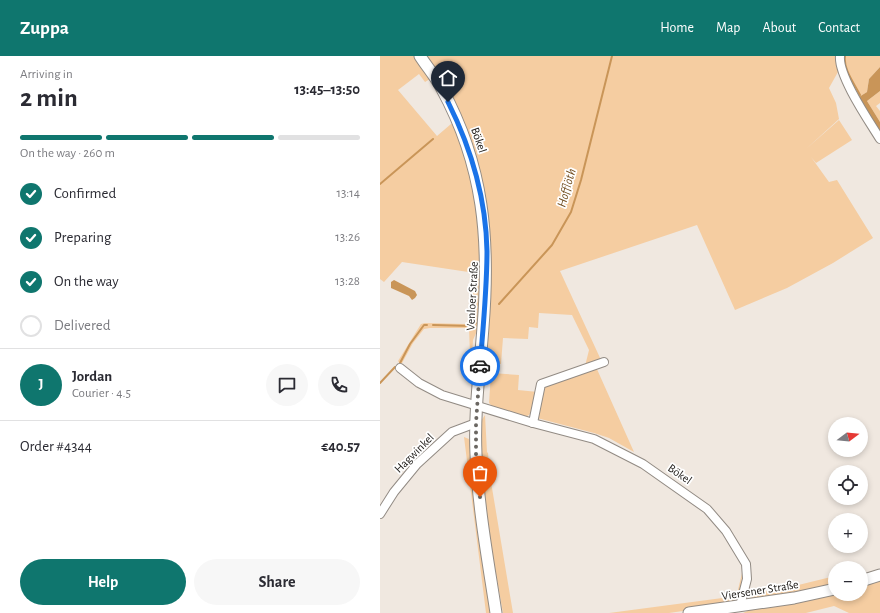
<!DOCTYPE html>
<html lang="en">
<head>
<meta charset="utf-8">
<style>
	:root { --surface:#fff; --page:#f7f7f7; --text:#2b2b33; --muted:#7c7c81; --line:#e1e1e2; --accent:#0f766e }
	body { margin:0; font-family:"Alegreya Sans",sans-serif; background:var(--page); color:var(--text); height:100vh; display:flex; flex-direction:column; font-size:15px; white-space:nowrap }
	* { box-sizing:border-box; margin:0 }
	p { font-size:13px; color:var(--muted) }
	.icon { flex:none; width:22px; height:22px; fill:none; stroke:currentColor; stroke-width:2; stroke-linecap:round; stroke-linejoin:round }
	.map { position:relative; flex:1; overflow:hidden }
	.drawer { display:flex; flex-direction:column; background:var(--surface); width:380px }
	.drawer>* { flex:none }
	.needle { width:26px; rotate:74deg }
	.buttons { position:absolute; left:448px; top:361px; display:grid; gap:8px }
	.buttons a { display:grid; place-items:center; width:40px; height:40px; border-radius:50%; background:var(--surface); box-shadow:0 2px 6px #0003; font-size:20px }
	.pin { position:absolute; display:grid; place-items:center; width:34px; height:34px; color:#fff; margin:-41px -17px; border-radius:50% 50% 50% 0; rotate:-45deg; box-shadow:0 0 4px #0007 }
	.pin .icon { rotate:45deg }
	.courier { position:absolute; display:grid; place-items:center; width:40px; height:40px; margin:-20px; border:3px solid #1a73e8; border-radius:50%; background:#fff; color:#222; box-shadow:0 1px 5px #0007 }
	.summary em { font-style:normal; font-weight:700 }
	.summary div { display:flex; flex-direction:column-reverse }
	.summary { display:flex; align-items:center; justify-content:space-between; height:68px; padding:0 20px }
	h1 { font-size:26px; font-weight:700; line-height:30px }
	.bar { display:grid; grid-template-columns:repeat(4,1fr); gap:6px 4px; align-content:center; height:48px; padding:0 20px }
	.bar i { height:5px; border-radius:3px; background:var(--line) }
	.bar .selected { background:var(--accent) }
	.bar p { grid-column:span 4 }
	.line { display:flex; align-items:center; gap:10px; padding:0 20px; border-top:1px solid var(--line) }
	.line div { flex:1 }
	.round { display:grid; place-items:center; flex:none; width:42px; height:42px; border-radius:21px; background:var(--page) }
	ol { padding:0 20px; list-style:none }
	li { display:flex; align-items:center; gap:12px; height:44px }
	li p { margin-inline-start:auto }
	li .icon { padding:4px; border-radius:50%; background:var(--accent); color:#fff; stroke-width:4 }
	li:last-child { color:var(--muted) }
	li i { width:22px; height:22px; border:2px solid var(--line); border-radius:50% }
	.cta { display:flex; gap:8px; margin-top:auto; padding:8px 20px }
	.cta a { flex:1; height:46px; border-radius:24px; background:var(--accent); color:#fff; font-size:16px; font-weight:700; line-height:46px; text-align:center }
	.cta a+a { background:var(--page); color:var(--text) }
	header { display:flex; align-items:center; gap:24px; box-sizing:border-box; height:56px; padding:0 20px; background:var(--accent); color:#fff }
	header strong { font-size:19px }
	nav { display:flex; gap:22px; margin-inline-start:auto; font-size:14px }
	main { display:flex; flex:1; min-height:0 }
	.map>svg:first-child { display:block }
</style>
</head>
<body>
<header>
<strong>Zuppa</strong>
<nav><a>Home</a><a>Map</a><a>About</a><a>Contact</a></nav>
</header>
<main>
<section class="drawer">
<div class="summary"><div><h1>2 min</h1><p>Arriving in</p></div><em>13:45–13:50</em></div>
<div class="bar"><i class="selected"></i><i class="selected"></i><i class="selected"></i><i></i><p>On the way · 260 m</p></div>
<ol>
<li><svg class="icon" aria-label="check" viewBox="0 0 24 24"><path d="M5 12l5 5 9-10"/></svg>Confirmed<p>13:14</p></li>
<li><svg class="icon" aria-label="check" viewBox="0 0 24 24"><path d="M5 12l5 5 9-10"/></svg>Preparing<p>13:26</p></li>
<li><svg class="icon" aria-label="check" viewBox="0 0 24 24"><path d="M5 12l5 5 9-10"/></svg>On the way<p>13:28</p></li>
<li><i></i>Delivered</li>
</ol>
<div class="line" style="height:72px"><b class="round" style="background:var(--accent);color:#fff">J</b><div><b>Jordan</b><p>Courier · 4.5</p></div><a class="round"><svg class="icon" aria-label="chat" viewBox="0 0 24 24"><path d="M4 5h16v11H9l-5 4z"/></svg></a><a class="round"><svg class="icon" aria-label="phone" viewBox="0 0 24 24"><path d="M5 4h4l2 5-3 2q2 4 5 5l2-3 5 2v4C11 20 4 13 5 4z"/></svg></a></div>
<div class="line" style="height:52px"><div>Order #4344</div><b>€40.57</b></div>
<div class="cta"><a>Help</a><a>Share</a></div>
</section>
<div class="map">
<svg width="500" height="557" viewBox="0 0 500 557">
	<rect width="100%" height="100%" fill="#f0e8e0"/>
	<g fill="#f5cda1">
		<path d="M0,0H35L50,23L45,26L39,18L18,34L57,80L71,68L76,67L93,122L103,196L100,268L93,284L92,299L90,298L89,272H50L44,273L33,287L21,309L18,305L41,268L45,267L86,268L90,266L95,217L22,206L4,226L0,223Z"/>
		<path d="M45,0H456L458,16L449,32L456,47L459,63L426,93L459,64L472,84L436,107L431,101L449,126L457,124L493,182L453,207L407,232L355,254L317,169L180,215L221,304L205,310L209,294L192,259L159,257L158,272L149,271L148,283L123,282L121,308L112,307V312L105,293V146Z"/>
		<path d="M463,0H500V11L489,23L487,36L479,41L465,13Z"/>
		<path d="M500,35V47L496,50L500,55V66L487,45Z"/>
		<path d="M216,311L254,396L229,382L214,377L157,362L163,330Z"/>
		<path d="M111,317L139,319L138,334L158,336L154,355L146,361L113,351L109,347Z"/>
		<path d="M105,359L107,396L108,397L110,420L133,557H123L105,458L102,427L101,365Z"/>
		<path d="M84,381L89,383L92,390L111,557H106Z"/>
		<path d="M363,513L360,539L351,548L289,557H229L350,541L357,538Z"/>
		<path d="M455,520V528L375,545L369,538L402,533Z"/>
		<path d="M500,523V557H469L454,550L426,557H363L374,552L455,538H481V529Z"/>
	</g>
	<g fill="#c99558">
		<path d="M500,11V35L487,45L500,66V77L479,41L487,36L489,23Z"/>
		<path d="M14,224L35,235L37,239L35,242L32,244L29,240L11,232V226Z"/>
	</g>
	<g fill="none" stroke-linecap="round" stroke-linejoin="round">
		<g stroke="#c99558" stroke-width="2">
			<path d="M465,0C463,13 474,27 480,39"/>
			<path d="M0,128L53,83"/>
			<path d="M119,248L172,189L191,156L201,124L232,0"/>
			<path d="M53,269L91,270L96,267"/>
			<path d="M20,307L30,288L44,269H47"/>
			<path d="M0,327L15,311"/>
		</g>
		<g stroke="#928b84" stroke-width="10">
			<g id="street">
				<path d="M460,0C458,20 489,65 500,83"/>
				<path d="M20,312L39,327L62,339L153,367L214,383L263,408L327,453L346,475L366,508L367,523L360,550"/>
				<path d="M153,367L161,328L224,306"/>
				<path d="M0,458L14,436L37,408L72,376L96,367"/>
			</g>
		</g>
		<g stroke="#928b84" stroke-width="13">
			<g id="secondary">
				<path d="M40,0C47,11 56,21 62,33C104,110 110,184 103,271C100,313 94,355 96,398C98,451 108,504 116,557"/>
				<path d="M481,525L500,519"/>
				<path d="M309,557L414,542L455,533"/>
			</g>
		</g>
		<use href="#street" stroke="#fff" stroke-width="8"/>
		<use href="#secondary" stroke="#fff" stroke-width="11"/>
	</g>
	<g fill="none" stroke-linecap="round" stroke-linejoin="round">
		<path stroke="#6b6762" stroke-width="4" stroke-dasharray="0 7.2" d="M100,441L96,398V367L100,310"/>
		<path stroke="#1a73e8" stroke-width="5" d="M68,46C91,92 106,143 107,195C107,233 103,272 100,310"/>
	</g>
	<g text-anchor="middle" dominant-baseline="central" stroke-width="3.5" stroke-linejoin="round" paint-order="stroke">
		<g font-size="12" fill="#24211e" stroke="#fff">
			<text transform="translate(99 84) rotate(71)">Bökel</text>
			<text transform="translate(92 240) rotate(-87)">Venloer Straße</text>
			<text transform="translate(34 397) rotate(-45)">Hagwinkel</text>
			<text transform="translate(300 418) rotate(35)">Bökel</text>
			<text transform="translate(380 534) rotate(-9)">Viersener Straße</text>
		</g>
		<g font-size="13" font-style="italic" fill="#724e20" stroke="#fff">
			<text transform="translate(187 132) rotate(-74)">Hofflöth</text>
		</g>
	</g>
</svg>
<div class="buttons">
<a><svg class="needle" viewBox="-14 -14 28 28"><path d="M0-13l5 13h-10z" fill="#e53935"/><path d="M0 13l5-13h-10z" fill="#7c7c81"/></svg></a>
<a><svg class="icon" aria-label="locate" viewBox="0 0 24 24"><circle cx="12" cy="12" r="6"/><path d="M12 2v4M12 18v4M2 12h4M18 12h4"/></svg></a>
<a>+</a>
<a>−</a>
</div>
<div class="pin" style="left:100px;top:441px;background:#ea580c"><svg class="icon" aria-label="bag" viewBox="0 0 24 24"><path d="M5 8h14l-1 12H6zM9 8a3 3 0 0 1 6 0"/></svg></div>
<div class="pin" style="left:68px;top:46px;background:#1f2937"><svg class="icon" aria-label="home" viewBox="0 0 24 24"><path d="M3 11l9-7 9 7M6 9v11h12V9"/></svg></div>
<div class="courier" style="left:100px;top:310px"><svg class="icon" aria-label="car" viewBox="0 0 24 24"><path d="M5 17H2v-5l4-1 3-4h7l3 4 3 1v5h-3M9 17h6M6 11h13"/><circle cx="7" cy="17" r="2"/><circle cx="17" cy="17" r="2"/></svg></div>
</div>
</main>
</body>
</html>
